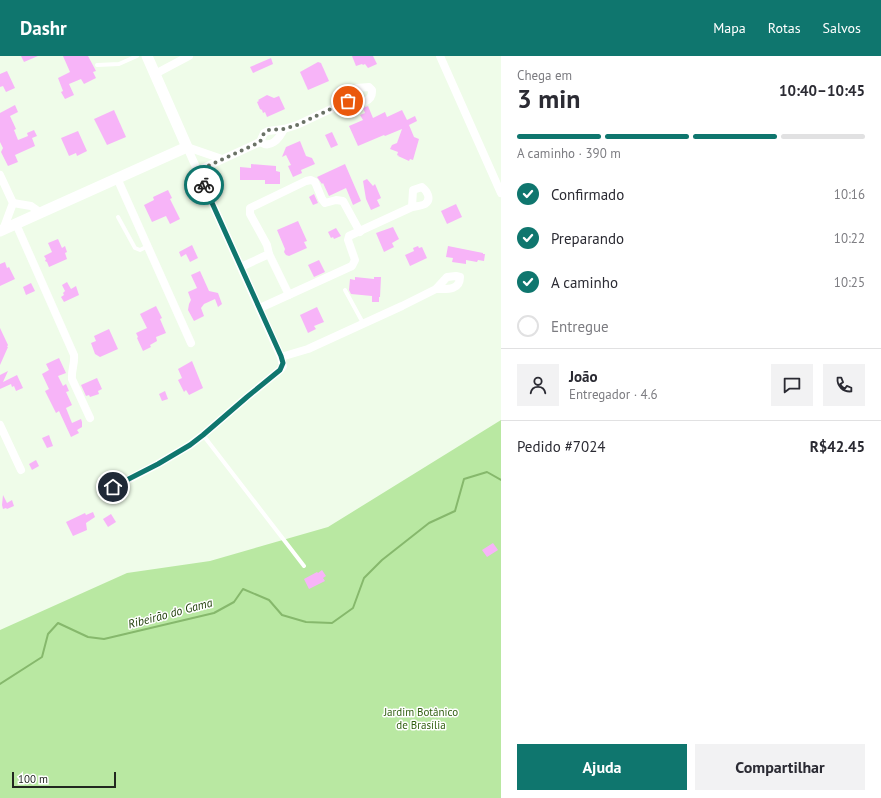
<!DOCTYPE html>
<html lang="pt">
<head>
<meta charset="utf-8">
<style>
	:root { --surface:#fff; --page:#f2f2f3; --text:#2b2b33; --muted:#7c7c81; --line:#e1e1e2; --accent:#0f766e }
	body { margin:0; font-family:"PT Sans",sans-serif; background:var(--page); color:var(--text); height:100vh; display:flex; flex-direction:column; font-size:15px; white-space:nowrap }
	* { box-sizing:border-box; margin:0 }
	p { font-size:13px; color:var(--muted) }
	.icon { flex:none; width:22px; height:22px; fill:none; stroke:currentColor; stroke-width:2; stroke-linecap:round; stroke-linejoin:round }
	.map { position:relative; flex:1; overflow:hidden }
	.drawer { display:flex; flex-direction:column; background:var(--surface); width:380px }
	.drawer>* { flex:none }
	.scale { position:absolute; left:12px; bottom:10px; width:104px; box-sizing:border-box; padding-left:4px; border:2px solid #222720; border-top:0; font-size:11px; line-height:14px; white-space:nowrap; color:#222720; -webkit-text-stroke:3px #fff; paint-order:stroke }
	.pin { position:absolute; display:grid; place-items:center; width:34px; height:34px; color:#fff; margin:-17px; border:2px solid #fff; border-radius:50%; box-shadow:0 1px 4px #0007 }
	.courier { position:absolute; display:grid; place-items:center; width:40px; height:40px; margin:-20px; border:3px solid #0f766e; border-radius:50%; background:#fff; color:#222; box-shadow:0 1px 5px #0007 }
	.overview em { font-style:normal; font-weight:700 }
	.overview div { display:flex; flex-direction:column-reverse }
	.overview { display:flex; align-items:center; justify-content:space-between; height:68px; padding:0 16px }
	h1 { font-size:26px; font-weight:700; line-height:30px }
	.bar { display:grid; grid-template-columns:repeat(4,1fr); gap:6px 4px; align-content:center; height:48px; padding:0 16px }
	.bar i { height:5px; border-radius:3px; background:var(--line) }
	.bar .current { background:var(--accent) }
	.bar p { grid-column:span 4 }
	.line { display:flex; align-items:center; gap:10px; padding:0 16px; border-top:1px solid var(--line) }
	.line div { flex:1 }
	.round { display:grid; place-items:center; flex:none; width:42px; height:42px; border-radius:0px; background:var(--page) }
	ol { padding:0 16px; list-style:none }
	li { display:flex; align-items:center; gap:12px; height:44px }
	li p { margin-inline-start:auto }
	li .icon { padding:4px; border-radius:50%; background:var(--accent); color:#fff; stroke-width:4 }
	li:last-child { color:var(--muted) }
	li i { width:22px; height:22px; border:2px solid var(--line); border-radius:50% }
	.button { display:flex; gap:8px; margin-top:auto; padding:8px 16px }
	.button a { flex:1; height:46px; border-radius:0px; background:var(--accent); color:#fff; font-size:16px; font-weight:700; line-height:46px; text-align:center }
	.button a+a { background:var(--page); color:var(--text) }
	header { display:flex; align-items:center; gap:24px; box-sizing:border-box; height:56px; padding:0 20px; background:var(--accent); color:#fff }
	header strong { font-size:19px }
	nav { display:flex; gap:22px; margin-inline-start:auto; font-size:14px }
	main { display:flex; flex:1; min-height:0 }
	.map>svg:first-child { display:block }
</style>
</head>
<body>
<header>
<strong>Dashr</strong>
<nav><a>Mapa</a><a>Rotas</a><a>Salvos</a></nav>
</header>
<main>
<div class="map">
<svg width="501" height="742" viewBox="0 0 501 742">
	<rect width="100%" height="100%" fill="#effce9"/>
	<path fill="#b9e8a2" d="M501,364V742H0V574L127,517L210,505L328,471Z"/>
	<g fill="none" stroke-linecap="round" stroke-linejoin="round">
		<path stroke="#86b86c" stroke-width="2" d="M0,628L42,601L48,578L58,567L88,581L104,583L214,557L234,546L243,533L269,544L282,559L306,566L332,567L353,552L364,522L382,504L429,467L455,455L464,423L487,416L501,424"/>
	</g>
	<g fill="#f7b4f8">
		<path d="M21,0H38L24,6Z"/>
		<path d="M63,0H88L96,15L93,16L96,22L84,28L81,23L69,28L74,39L65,43L61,36L63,35L58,22L70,16Z"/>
		<path d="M352,0H373L377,8L368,12L365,8L363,9L362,8L356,10Z"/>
		<path d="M271,2L273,8L253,17L250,11Z"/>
		<path d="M318,6L321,7L329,25L308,34L300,16Z"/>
		<path d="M7,15L15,32L6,36L3,30L0,31V18Z"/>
		<path d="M267,39L274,42L279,40L285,53L267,61L265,56L263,57L262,54L260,53L257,46L259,45L258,44Z"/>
		<path d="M15,49L18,56L10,60L16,73L14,74L18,84L28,80L27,77L34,74L37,80L32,82L35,90L15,99L18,106L8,110L1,96L3,92L0,86V57Z"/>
		<path d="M368,50L373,62L385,56L387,61L402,54L407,64L415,60L417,65L409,69L414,81L419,83L413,104L410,103L409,105L398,100H399L397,99L398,96L390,93L392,89L397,87L402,73L385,80L384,79L358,90L349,70L363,64L360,59L365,57L363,52Z"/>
		<path d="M114,54L126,81L107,89L94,63Z"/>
		<path d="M78,75L87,95L77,100L76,97L69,100L61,82Z"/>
		<path d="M332,76L338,89L331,92L325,79Z"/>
		<path d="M300,85L306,100L312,102L315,108L301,114L302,117L293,121L288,110L291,109L286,99L282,101L286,91Z"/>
		<path d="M251,108L276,110V115L280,116V128H265V124H240V111L251,112Z"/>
		<path d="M345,108L361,145L353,149L346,132L329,140L323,127L322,128L317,121Z"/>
		<path d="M367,123L373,130L375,128L381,142L377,144L380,150L371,154L366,143L363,125Z"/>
		<path d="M168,134L172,142L170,143L180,163L170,168L166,160L152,166L144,149L154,144L153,141Z"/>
		<path d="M314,138L318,147L313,149L309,141Z"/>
		<path d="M456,148L462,161L447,168L441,155Z"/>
		<path d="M298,165L307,185L304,186L307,192L289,200L286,199L284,196L285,193L277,174Z"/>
		<path d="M393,171L399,183L392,187L394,191L384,196L376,177Z"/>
		<path d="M336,172L341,180L334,183L333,181L331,182L328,176Z"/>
		<path d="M58,183L62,192L65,190L67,196L65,197L67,203L49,211L47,206L45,205L46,203L44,200L52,196L48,187Z"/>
		<path d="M192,189L198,202L190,206L186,198L181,201L179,196Z"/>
		<path d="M418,190L419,192L422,191L427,202L410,210L405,199L414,195L413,192Z"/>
		<path d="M448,190L483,197V198H485L484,205L478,204L477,206L466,204V208L452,206L453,202L446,201Z"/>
		<path d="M319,204L325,216L314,221L308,209Z"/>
		<path d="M5,206L7,212L9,211L15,223L0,230V208Z"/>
		<path d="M200,215L209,235L218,237L222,248L218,251L215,243L204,248L201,252L204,260L194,265L188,254L189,248L191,244L188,236L197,232L191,219Z"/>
		<path d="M355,221L374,223V221H381L380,241H379V246H372V240L351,238L349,234L350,223L355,224Z"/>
		<path d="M67,226L71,233L76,230L79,239L64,246L61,241L64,239L63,237L65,235L62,229Z"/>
		<path d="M31,227L35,235L26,239L23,231Z"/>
		<path d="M156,250L162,262L160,263L166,277L156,281L157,285L150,289L151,291L143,295L137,282L138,281L136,277L147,272L140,258Z"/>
		<path d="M317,251L324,266L314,270L316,273L308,277L300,259Z"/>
		<path d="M0,272L8,289L7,291H8L0,309Z"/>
		<path d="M109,273L118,293L100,301L95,298L91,287L96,285L94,280Z"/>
		<path d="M59,302L66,317L58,320L63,330L66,328L69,335L66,336L72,349L66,352L72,367L81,363L82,366V371L77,374L79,377L71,381L59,355L56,357L45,335L49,333L42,318L49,314L46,308Z"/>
		<path d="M192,305L203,332L189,339L186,334L184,336L178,324L182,322L178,313Z"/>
		<path d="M8,315L3,326L17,319L23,332L16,335L14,330L12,331L11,328L0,333V319Z"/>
		<path d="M97,322L102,333L98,335L99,338L90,341L89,339L86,340L81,329Z"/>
		<path d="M165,335L168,343L162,345L159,338Z"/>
		<path d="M49,379L53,390L47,392L42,382Z"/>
		<path d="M36,404L39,410L32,414L29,408Z"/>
		<path d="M3,439L7,447L12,444L14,450L7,453L6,452L3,453L2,449Z"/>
		<path d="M93,456L95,461L86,467L87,474L73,480L66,466L85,457L86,459Z"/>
		<path d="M111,458L116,466L108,471L103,463Z"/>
		<path d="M493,487L498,494L487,501L482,494Z"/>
		<path d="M322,514L326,520L323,522L325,525L309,533L304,523L317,516L318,517Z"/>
	</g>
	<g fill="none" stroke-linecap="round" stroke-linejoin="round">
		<g stroke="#fff" stroke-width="4">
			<path d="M97,9L119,8L137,0"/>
			<path d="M118,161L135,192L140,194L148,190"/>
			<path d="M345,234L363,267"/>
			<path d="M203,379L304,510"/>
		</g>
		<g stroke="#fff" stroke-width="8">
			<path d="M440,0L501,137"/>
			<path d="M155,18L189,0"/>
			<path d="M260,86C271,93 279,83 284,73"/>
			<path d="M187,91L222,103"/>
			<path d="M197,115L260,86L264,77L268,75L284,73L297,69L348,45L357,32L369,31L372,34C373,47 358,49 348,45"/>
			<path d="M0,119L13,147L3,174"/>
			<path d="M117,122L191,287"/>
			<path d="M13,147L31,150L41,157"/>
			<path d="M16,168L74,299C75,308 71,315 72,323L90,362"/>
			<path d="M269,198L289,239"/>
			<path d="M241,211L269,198L267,189L250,158V152L306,125L311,124L315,126L322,143L325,147L336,144L343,145L360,176"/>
			<path d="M260,252L352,210L355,204L348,184L349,180L412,151L413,134L422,131C427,135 432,143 425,148C422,150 416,150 412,151"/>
			<path d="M281,301L308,293L402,250L436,233L447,221L456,220L460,221C460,235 446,233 436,233"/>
			<path d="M0,369L21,414"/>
			<path d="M103,437L158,408L190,389L203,379L247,341L280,314L283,310L281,301L187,91"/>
		</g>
		<path stroke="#fff" stroke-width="11" d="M0,175L187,91L147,0"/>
	</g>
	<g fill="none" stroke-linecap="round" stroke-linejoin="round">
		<path stroke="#6a7266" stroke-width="4" stroke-dasharray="0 7.2" d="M204,129L197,115L260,86L264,77L268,74L284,73L297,69L348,45"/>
		<path stroke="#0f766e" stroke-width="5" d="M113,431L158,408L190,389L203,379L247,341L280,314L283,307L281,300L204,129"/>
	</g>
	<g text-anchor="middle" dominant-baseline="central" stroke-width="3" stroke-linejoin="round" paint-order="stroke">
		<g font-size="11" fill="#315f11" stroke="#fff">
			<text x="421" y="656">Jardim Botânico<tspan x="421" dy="13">de Brasília</tspan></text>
		</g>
		<g font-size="12" font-style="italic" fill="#1d3c06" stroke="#fff">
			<text transform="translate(170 557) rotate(-15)">Ribeirão do Gama</text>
		</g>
	</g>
</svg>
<div class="scale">100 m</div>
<div class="pin" style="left:348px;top:45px;background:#ea580c"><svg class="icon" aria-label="bag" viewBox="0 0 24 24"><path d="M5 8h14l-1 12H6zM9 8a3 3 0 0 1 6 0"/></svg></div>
<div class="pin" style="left:113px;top:431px;background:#1f2937"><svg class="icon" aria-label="home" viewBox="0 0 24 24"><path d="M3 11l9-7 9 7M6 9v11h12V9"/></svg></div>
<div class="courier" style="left:204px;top:129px"><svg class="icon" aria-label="bike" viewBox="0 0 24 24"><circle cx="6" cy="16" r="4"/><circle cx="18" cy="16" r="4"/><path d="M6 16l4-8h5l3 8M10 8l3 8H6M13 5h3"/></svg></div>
</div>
<section class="drawer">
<div class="overview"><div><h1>3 min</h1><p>Chega em</p></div><em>10:40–10:45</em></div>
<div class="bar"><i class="current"></i><i class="current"></i><i class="current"></i><i></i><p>A caminho · 390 m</p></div>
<ol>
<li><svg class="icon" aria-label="check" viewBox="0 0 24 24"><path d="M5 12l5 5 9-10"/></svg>Confirmado<p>10:16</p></li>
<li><svg class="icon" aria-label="check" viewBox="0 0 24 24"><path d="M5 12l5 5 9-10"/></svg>Preparando<p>10:22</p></li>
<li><svg class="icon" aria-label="check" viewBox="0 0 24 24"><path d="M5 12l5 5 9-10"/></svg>A caminho<p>10:25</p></li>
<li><i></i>Entregue</li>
</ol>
<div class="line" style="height:72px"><a class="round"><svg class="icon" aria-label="person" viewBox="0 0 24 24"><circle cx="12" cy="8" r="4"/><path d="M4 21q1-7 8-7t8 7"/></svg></a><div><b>João</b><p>Entregador · 4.6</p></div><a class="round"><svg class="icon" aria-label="chat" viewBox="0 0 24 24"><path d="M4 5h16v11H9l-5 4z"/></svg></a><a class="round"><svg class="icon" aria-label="phone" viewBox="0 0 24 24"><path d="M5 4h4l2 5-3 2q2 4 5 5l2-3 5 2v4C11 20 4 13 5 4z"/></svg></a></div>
<div class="line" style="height:52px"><div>Pedido #7024</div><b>R$42.45</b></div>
<div class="button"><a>Ajuda</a><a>Compartilhar</a></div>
</section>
</main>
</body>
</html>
